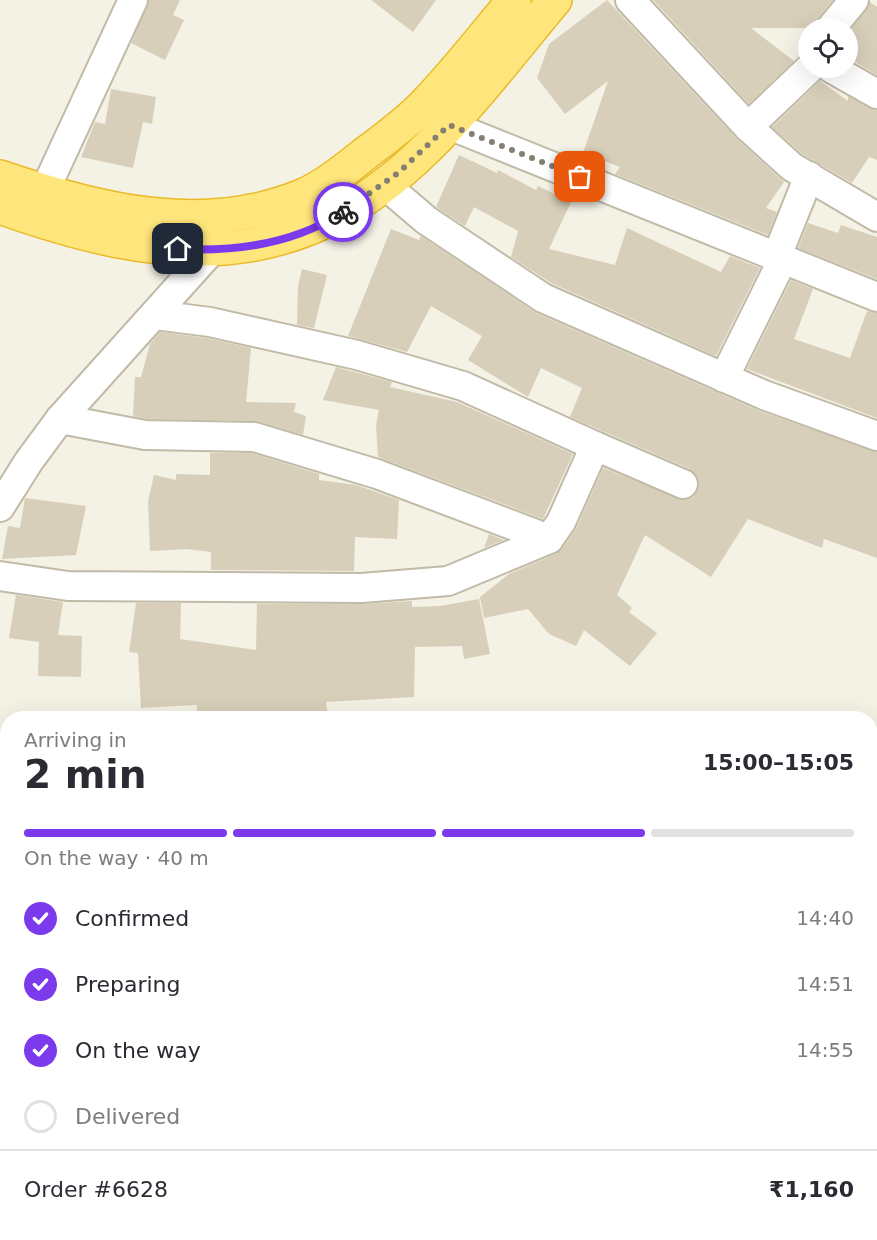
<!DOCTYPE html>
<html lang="en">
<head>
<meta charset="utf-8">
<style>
	:root { --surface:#fff; --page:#f2f2f3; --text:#2b2b33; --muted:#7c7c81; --line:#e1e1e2; --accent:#7c3aed }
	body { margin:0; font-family:"DejaVu Sans",sans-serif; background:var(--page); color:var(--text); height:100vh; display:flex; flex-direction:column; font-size:22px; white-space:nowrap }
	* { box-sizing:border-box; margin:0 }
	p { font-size:20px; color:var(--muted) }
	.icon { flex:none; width:33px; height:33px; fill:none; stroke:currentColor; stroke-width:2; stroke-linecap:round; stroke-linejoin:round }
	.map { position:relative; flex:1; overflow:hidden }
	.drawer { position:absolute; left:0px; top:711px; width:878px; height:530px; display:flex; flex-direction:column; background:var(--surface); border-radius:24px 24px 0 0; box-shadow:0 6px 24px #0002 }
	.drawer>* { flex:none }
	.fabs { position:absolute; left:798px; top:18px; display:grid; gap:12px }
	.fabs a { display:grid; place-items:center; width:60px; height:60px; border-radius:50%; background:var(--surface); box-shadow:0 6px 24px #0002; font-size:30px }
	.pin { position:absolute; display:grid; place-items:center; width:51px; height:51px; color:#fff; margin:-26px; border-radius:12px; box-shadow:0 3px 9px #0006 }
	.courier { position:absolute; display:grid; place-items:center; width:60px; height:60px; margin:-30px; border:4px solid #7c3aed; border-radius:50%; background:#fff; color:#222; box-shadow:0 2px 8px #0007 }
	.headline em { font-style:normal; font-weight:600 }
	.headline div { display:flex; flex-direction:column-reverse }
	.headline { display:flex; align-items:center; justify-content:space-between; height:102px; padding:0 24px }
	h1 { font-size:39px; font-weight:600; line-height:45px }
	.bar { display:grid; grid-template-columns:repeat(4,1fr); gap:9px 6px; align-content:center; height:72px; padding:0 24px }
	.bar i { height:8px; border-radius:4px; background:var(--line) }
	.bar .active { background:var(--accent) }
	.bar p { grid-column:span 4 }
	.line { display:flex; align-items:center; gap:15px; padding:0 24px; border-top:2px solid var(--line) }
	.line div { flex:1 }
	ol { padding:0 24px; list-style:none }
	li { display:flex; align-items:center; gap:18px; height:66px }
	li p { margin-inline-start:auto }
	li .icon { padding:6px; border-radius:50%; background:var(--accent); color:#fff; stroke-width:4 }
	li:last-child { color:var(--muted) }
	li i { width:33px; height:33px; border:3px solid var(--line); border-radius:50% }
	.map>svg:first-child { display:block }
</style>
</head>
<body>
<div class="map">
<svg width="877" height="1240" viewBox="0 0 877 1240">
	<rect width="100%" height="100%" fill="#f4f1e5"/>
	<path fill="#9bc6f6" d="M870,886L877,898V1240H44L45,1233H870Z"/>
	<g fill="#d7cfb9">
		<path d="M149,0H180L173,15L184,20L165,60L131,43Z"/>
		<path d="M371,0H436L413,32Z"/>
		<path d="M607,0L736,138L784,182L766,208L777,212L768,235L615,174L620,167L583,153L608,81L565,114L537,78L549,44Z"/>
		<path d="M653,0H833L818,18L815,28H751L794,61L749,104Z"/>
		<path d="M870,2L877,7V75L848,58V34Z"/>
		<path d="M820,81L848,101V96L877,110V160L869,157L852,183L802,154L772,127Z"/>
		<path d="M111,89L156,97L152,124L143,122L133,168L81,157L95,122L105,124Z"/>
		<path d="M459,155L497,173L498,170L536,190L538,186L571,202L549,249L615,265L627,228L721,272L730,256L760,268L716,356L551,283L511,257L518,231L474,207L465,226L436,207Z"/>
		<path d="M808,223L838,233L841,225L877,237V279L798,248Z"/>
		<path d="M391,229L419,240L421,236L536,313L757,410L877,452V558L824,539L822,548L748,519L711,577L645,535L617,595L632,608L629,612L657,633L630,666L584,630L576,646L549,634L528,609L484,618L480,597L509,574L555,554L562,549L576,529L603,468L684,500L693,497L698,490L699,482L690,469L570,417L582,388L541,368L528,397L468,360L482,336L431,306L407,352L348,336Z"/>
		<path d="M302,269L327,275L314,328L297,325L298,286Z"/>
		<path d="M791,280L813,289L794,339L850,358L867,311L877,313V418L747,369Z"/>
		<path d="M160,332L207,338L251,348L246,402L296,403L294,412L306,416L303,435L255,421L147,419L133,416L135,377H141L150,344Z"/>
		<path d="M336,367L392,382L390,387L457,402L573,454L543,519L378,457L376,425L379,410L323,400Z"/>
		<path d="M210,453H251L319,474V480L356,485L399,500L397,539L355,537L354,571L211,570V552L187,549L150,551L148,501L154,475L176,480V474L210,475Z"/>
		<path d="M25,498L86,506L76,555L2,559L8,526L20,528Z"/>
		<path d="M489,534L504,540L484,548Z"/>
		<path d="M16,595L63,602L58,635L82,636L81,677L38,676L39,642L9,638Z"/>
		<path d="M479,599L490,654L464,659L462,646L415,647L414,697L326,702L328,718L196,717L197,705L141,708L138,653L129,652L136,603H181L180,639L256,650L257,604H362L412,601V607L440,606Z"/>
	</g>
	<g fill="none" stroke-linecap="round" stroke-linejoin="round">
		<g stroke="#c0baa7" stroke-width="32">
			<g id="minor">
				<path d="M630,0L748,127L792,167L877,217"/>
				<path d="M831,28L854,0"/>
				<path d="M831,68L877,94"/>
				<path d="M449,125L877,297"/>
				<path d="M748,127L810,68"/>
				<path d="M384,184L426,220L543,298L764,395L877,436"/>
				<path d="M44,192L133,0"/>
				<path d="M777,256L809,176"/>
				<path d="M724,378L783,259"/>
				<path d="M60,419L145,435L254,437L377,474L549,539"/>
				<path d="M595,446L683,484"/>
				<path d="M0,507L29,461L60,419L212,250"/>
				<path d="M0,576L68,586L362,588L448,581L549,539L561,522L595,446L463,386L357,355L210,322L155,315"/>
			</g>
		</g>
		<g stroke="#ebba28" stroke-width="36">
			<g id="trunk">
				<path d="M0,177C97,210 202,237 302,196C324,187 347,168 366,153C386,138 408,122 425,104C457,71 485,34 514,0"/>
				<path d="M0,207C162,265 295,278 427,148C473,103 513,50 555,0"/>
			</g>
		</g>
		<use href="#minor" stroke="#fff" stroke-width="28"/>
		<use href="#trunk" stroke="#ffe67c" stroke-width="33"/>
	</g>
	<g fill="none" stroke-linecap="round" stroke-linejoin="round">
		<path stroke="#847f72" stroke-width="6" stroke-dasharray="0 10.8" d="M343,212L398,173L449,125L580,177"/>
		<path stroke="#7c3aed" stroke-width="8" d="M178,249C235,252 294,244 343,212"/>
	</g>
</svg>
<div class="fabs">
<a><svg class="icon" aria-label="locate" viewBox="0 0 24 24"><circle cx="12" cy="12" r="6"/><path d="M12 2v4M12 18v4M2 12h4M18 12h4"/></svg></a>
</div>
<div class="pin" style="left:580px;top:177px;background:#ea580c"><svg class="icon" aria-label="bag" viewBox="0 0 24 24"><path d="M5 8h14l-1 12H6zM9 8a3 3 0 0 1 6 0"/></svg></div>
<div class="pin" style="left:178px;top:249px;background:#1f2937"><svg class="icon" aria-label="home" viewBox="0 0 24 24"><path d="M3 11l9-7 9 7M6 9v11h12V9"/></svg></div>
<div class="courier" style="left:343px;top:212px"><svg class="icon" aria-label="bike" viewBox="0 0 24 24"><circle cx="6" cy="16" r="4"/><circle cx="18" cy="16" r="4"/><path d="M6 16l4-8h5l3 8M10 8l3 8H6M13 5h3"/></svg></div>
<section class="drawer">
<div class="headline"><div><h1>2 min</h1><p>Arriving in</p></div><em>15:00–15:05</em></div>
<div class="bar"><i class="active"></i><i class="active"></i><i class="active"></i><i></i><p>On the way · 40 m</p></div>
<ol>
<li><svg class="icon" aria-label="check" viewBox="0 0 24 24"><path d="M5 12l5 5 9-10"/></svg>Confirmed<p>14:40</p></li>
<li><svg class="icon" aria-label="check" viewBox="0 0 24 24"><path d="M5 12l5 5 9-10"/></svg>Preparing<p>14:51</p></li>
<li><svg class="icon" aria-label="check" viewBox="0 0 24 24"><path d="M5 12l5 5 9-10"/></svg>On the way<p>14:55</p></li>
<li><i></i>Delivered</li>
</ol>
<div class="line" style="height:78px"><div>Order #6628</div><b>₹1,160</b></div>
</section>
</div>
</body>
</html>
